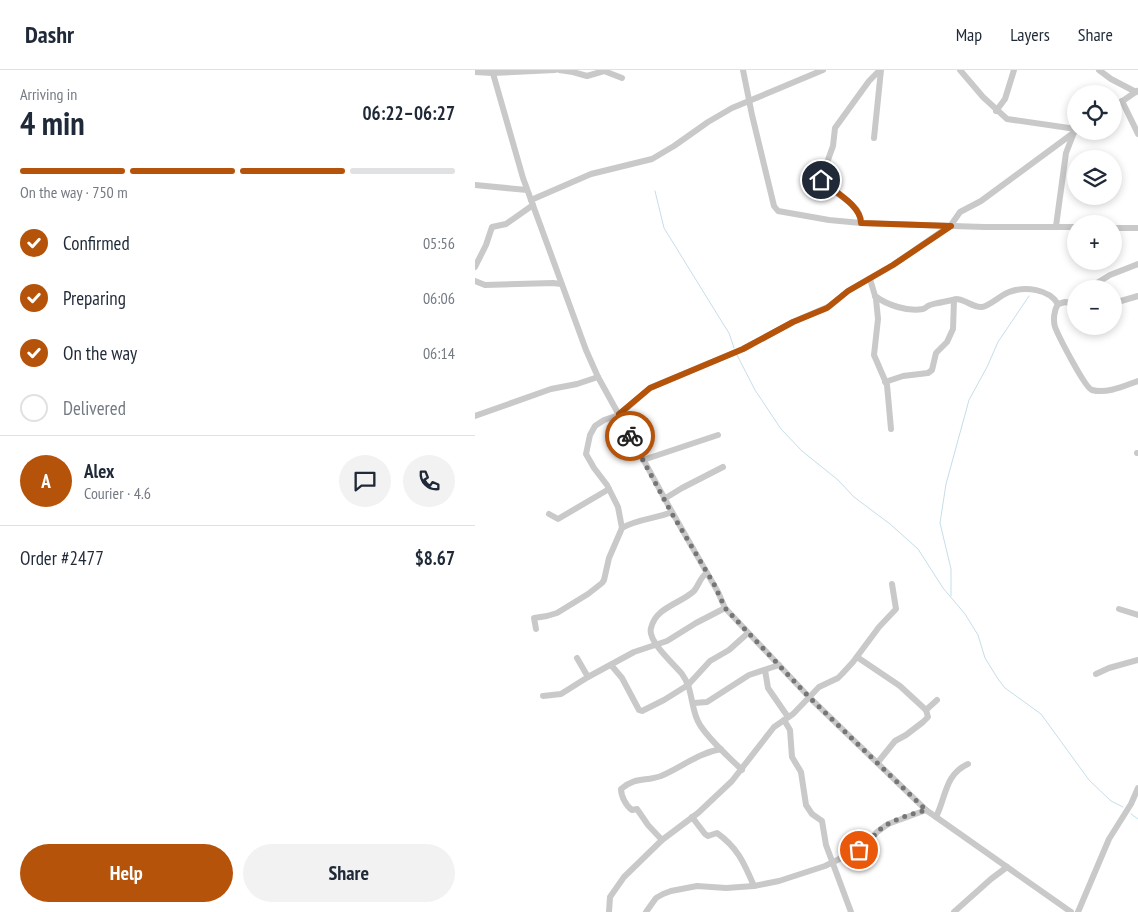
<!DOCTYPE html>
<html lang="en">
<head>
<meta charset="utf-8">
<style>
	:root { --surface:#fff; --page:#f2f2f3; --text:#1f2937; --muted:#747a83; --line:#e0e1e3; --accent:#b45309 }
	body { margin:0; font-family:"PT Sans Narrow",sans-serif; background:var(--page); color:var(--text); height:100vh; display:flex; flex-direction:column; font-size:19px; white-space:nowrap }
	* { box-sizing:border-box; margin:0 }
	p { font-size:16px; color:var(--muted) }
	.icon { flex:none; width:28px; height:28px; fill:none; stroke:currentColor; stroke-width:2; stroke-linecap:round; stroke-linejoin:round }
	.map { position:relative; flex:1; overflow:hidden }
	.sheet { display:flex; flex-direction:column; background:var(--surface); width:475px }
	.sheet>* { flex:none }
	.buttons { position:absolute; left:592px; top:15px; display:grid; gap:10px }
	.buttons a { display:grid; place-items:center; width:55px; height:55px; border-radius:50%; background:var(--surface); box-shadow:0 2px 8px #0003; font-size:25px }
	.pin { position:absolute; display:grid; place-items:center; width:42px; height:42px; color:#fff; margin:-21px; border:2px solid #fff; border-radius:50%; box-shadow:0 1px 5px #0007 }
	.courier { position:absolute; display:grid; place-items:center; width:50px; height:50px; margin:-25px; border:4px solid #b45309; border-radius:50%; background:#fff; color:#222; box-shadow:0 1px 6px #0007 }
	.head em { font-style:normal; font-weight:700 }
	.head div { display:flex; flex-direction:column-reverse }
	.head { display:flex; align-items:center; justify-content:space-between; height:85px; padding:0 20px }
	h1 { font-size:32px; font-weight:700; line-height:38px }
	.bar { display:grid; grid-template-columns:repeat(4,1fr); gap:8px 5px; align-content:center; height:60px; padding:0 20px }
	.bar i { height:6px; border-radius:4px; background:var(--line) }
	.bar .on { background:var(--accent) }
	.bar p { grid-column:span 4 }
	.line { display:flex; align-items:center; gap:12px; padding:0 20px; border-top:1px solid var(--line) }
	.line div { flex:1 }
	.round { display:grid; place-items:center; flex:none; width:52px; height:52px; border-radius:26px; background:var(--page) }
	ol { padding:0 20px; list-style:none }
	li { display:flex; align-items:center; gap:15px; height:55px }
	li p { margin-inline-start:auto }
	li .icon { padding:5px; border-radius:50%; background:var(--accent); color:#fff; stroke-width:4 }
	li:last-child { color:var(--muted) }
	li i { width:28px; height:28px; border:2px solid var(--line); border-radius:50% }
	.cta { display:flex; gap:10px; margin-top:auto; padding:10px 20px }
	.cta a { flex:1; height:58px; border-radius:30px; background:var(--accent); color:#fff; font-size:20px; font-weight:700; line-height:58px; text-align:center }
	.cta a+a { background:var(--page); color:var(--text) }
	header { display:flex; align-items:center; gap:30px; box-sizing:border-box; height:70px; padding:0 25px; background:var(--surface); border-bottom:1px solid var(--line) }
	header strong { font-size:24px }
	nav { display:flex; gap:28px; margin-inline-start:auto; font-size:18px }
	main { display:flex; flex:1; min-height:0 }
	.map>svg:first-child { display:block }
</style>
</head>
<body>
<header>
<strong>Dashr</strong>
<nav><a>Map</a><a>Layers</a><a>Share</a></nav>
</header>
<main>
<section class="sheet">
<div class="head"><div><h1>4 min</h1><p>Arriving in</p></div><em>06:22–06:27</em></div>
<div class="bar"><i class="on"></i><i class="on"></i><i class="on"></i><i></i><p>On the way · 750 m</p></div>
<ol>
<li><svg class="icon" aria-label="check" viewBox="0 0 24 24"><path d="M5 12l5 5 9-10"/></svg>Confirmed<p>05:56</p></li>
<li><svg class="icon" aria-label="check" viewBox="0 0 24 24"><path d="M5 12l5 5 9-10"/></svg>Preparing<p>06:06</p></li>
<li><svg class="icon" aria-label="check" viewBox="0 0 24 24"><path d="M5 12l5 5 9-10"/></svg>On the way<p>06:14</p></li>
<li><i></i>Delivered</li>
</ol>
<div class="line" style="height:90px"><b class="round" style="background:var(--accent);color:#fff">A</b><div><b>Alex</b><p>Courier · 4.6</p></div><a class="round"><svg class="icon" aria-label="chat" viewBox="0 0 24 24"><path d="M4 5h16v11H9l-5 4z"/></svg></a><a class="round"><svg class="icon" aria-label="phone" viewBox="0 0 24 24"><path d="M5 4h4l2 5-3 2q2 4 5 5l2-3 5 2v4C11 20 4 13 5 4z"/></svg></a></div>
<div class="line" style="height:65px"><div>Order #2477</div><b>$8.67</b></div>
<div class="cta"><a>Help</a><a>Share</a></div>
</section>
<div class="map">
<svg width="663" height="842" viewBox="0 0 663 842">
	<rect width="100%" height="100%" fill="#fff"/>
	<g fill="none" stroke-linecap="round" stroke-linejoin="round">
		<g stroke="#c5dee9" stroke-width="1">
			<path d="M180,121L189,158L247,252L254,263L259,278"/>
			<path d="M262,285L280,320L306,359L327,381L363,410L379,427L415,454L443,479L468,518L490,544L503,565L510,588L523,609L530,618L566,644L614,710L636,731L648,737"/>
			<path d="M476,526V499L465,453L471,414L494,330L512,297L523,272L554,226"/>
			<path d="M656,744L663,749"/>
		</g>
		<g stroke="#c9c9c9" stroke-width="6">
			<path d="M17,0L48,108L111,280L123,307L144,345L197,442L243,522L250,538L334,627L451,740L596,842"/>
			<path d="M84,0L98,2L112,6L129,1L147,8"/>
			<path d="M268,0L277,45L299,136L303,141L354,150L386,153L509,157H601"/>
			<path d="M485,0L508,27L532,49L601,59"/>
			<path d="M624,0L636,9L661,22"/>
			<path d="M0,2L17,3L80,0"/>
			<path d="M647,31L663,64"/>
			<path d="M639,37L662,21"/>
			<path d="M521,41L530,29L539,0"/>
			<path d="M399,68L406,0"/>
			<path d="M0,115L52,120"/>
			<path d="M56,130L116,104L177,89L199,76L233,52L257,38L348,0"/>
			<path d="M386,153C386,131 355,124 346,109L358,76L360,58L394,11L405,0"/>
			<path d="M581,156L591,83L598,65"/>
			<path d="M639,158H663"/>
			<path d="M0,197L11,175L17,157L31,154L58,135"/>
			<path d="M395,209L401,229L403,249L399,285L412,315L416,359"/>
			<path d="M0,211L10,215L78,213L86,214"/>
			<path d="M612,219L635,205L663,194"/>
			<path d="M400,226C412,235 433,242 448,239C453,237 450,237 455,235C456,234 479,230 481,229C490,229 498,238 507,237C514,236 526,225 534,222C550,216 574,219 583,234"/>
			<path d="M639,233L663,226"/>
			<path d="M583,234C579,240 578,250 580,257C584,267 610,318 617,320C632,324 649,316 663,311"/>
			<path d="M583,234L590,232L601,234"/>
			<path d="M410,312L428,306L453,303L457,300L461,283L472,272L478,259L479,230"/>
			<path d="M0,346L76,319L102,314L123,307"/>
			<path d="M662,383H663"/>
			<path d="M168,390L243,365"/>
			<path d="M189,429L207,418L248,397"/>
			<path d="M74,444L83,449L134,419"/>
			<path d="M147,458C162,449 180,449 197,442"/>
			<path d="M232,503C225,507 224,515 219,521C205,534 181,537 176,558C172,571 199,594 207,604C219,620 215,640 225,655C236,672 253,686 267,700"/>
			<path d="M644,539L663,545"/>
			<path d="M61,559L59,548L72,546L82,543L113,524L127,513L129,510L134,488L147,458L143,437L132,415L119,398L111,384L115,365L120,356L129,350L144,345L175,318L268,279L318,252L355,236L373,221L418,195L476,155L485,142L506,131L601,61"/>
			<path d="M382,587L425,616L451,640L453,647L448,652L431,665L420,671L403,692"/>
			<path d="M102,588L113,607"/>
			<path d="M136,595L147,608L164,640L167,641L189,630L213,615L235,591L254,580L273,563"/>
			<path d="M290,600L293,618L313,647"/>
			<path d="M621,604L634,598L663,590"/>
			<path d="M68,626L86,624L113,607L159,582L192,571L221,553L250,538"/>
			<path d="M219,633L232,632L274,605L304,595"/>
			<path d="M451,640L462,630"/>
			<path d="M309,650L315,660L317,687L326,702L331,735L337,744L347,751L351,775L376,842"/>
			<path d="M217,747L230,764L233,766L242,763C263,778 269,793 279,816"/>
			<path d="M461,747C471,727 470,704 493,694"/>
			<path d="M187,770L173,755L162,739L157,740C151,736 146,726 146,719C162,706 170,712 186,706C207,697 223,683 246,679"/>
			<path d="M134,842L135,827L149,807L187,770L223,743L257,711L299,657L318,644L344,617L363,608L367,604L378,592L404,557L421,539L417,514"/>
			<path d="M171,842L181,828L188,824L196,821L222,816L251,818L279,816L304,811L350,796L389,777L402,762L413,754L451,740"/>
			<path d="M479,842L516,809L532,797"/>
			<path d="M603,842L634,769L656,734L663,718"/>
		</g>
	</g>
	<g fill="none" stroke-linecap="round" stroke-linejoin="round">
		<path stroke="#767676" stroke-width="5" stroke-dasharray="0 9" d="M155,366L196,442L239,514L250,538L334,627L451,740C437,744 419,749 407,758C397,765 395,775 384,780"/>
		<path stroke="#b45309" stroke-width="6" d="M155,366L144,344L175,318L268,279L318,252L352,238L373,221L418,195L476,156L386,153C386,135 358,121 346,110"/>
	</g>
</svg>
<div class="buttons">
<a><svg class="icon" aria-label="locate" viewBox="0 0 24 24"><circle cx="12" cy="12" r="6"/><path d="M12 2v4M12 18v4M2 12h4M18 12h4"/></svg></a>
<a><svg class="icon" aria-label="layers" viewBox="0 0 24 24"><path d="M12 4l9 5-9 5-9-5zM3 14l9 5 9-5"/></svg></a>
<a>+</a>
<a>−</a>
</div>
<div class="pin" style="left:384px;top:780px;background:#ea580c"><svg class="icon" aria-label="bag" viewBox="0 0 24 24"><path d="M5 8h14l-1 12H6zM9 8a3 3 0 0 1 6 0"/></svg></div>
<div class="pin" style="left:346px;top:110px;background:#1f2937"><svg class="icon" aria-label="home" viewBox="0 0 24 24"><path d="M3 11l9-7 9 7M6 9v11h12V9"/></svg></div>
<div class="courier" style="left:155px;top:366px"><svg class="icon" aria-label="bike" viewBox="0 0 24 24"><circle cx="6" cy="16" r="4"/><circle cx="18" cy="16" r="4"/><path d="M6 16l4-8h5l3 8M10 8l3 8H6M13 5h3"/></svg></div>
</div>
</main>
</body>
</html>
